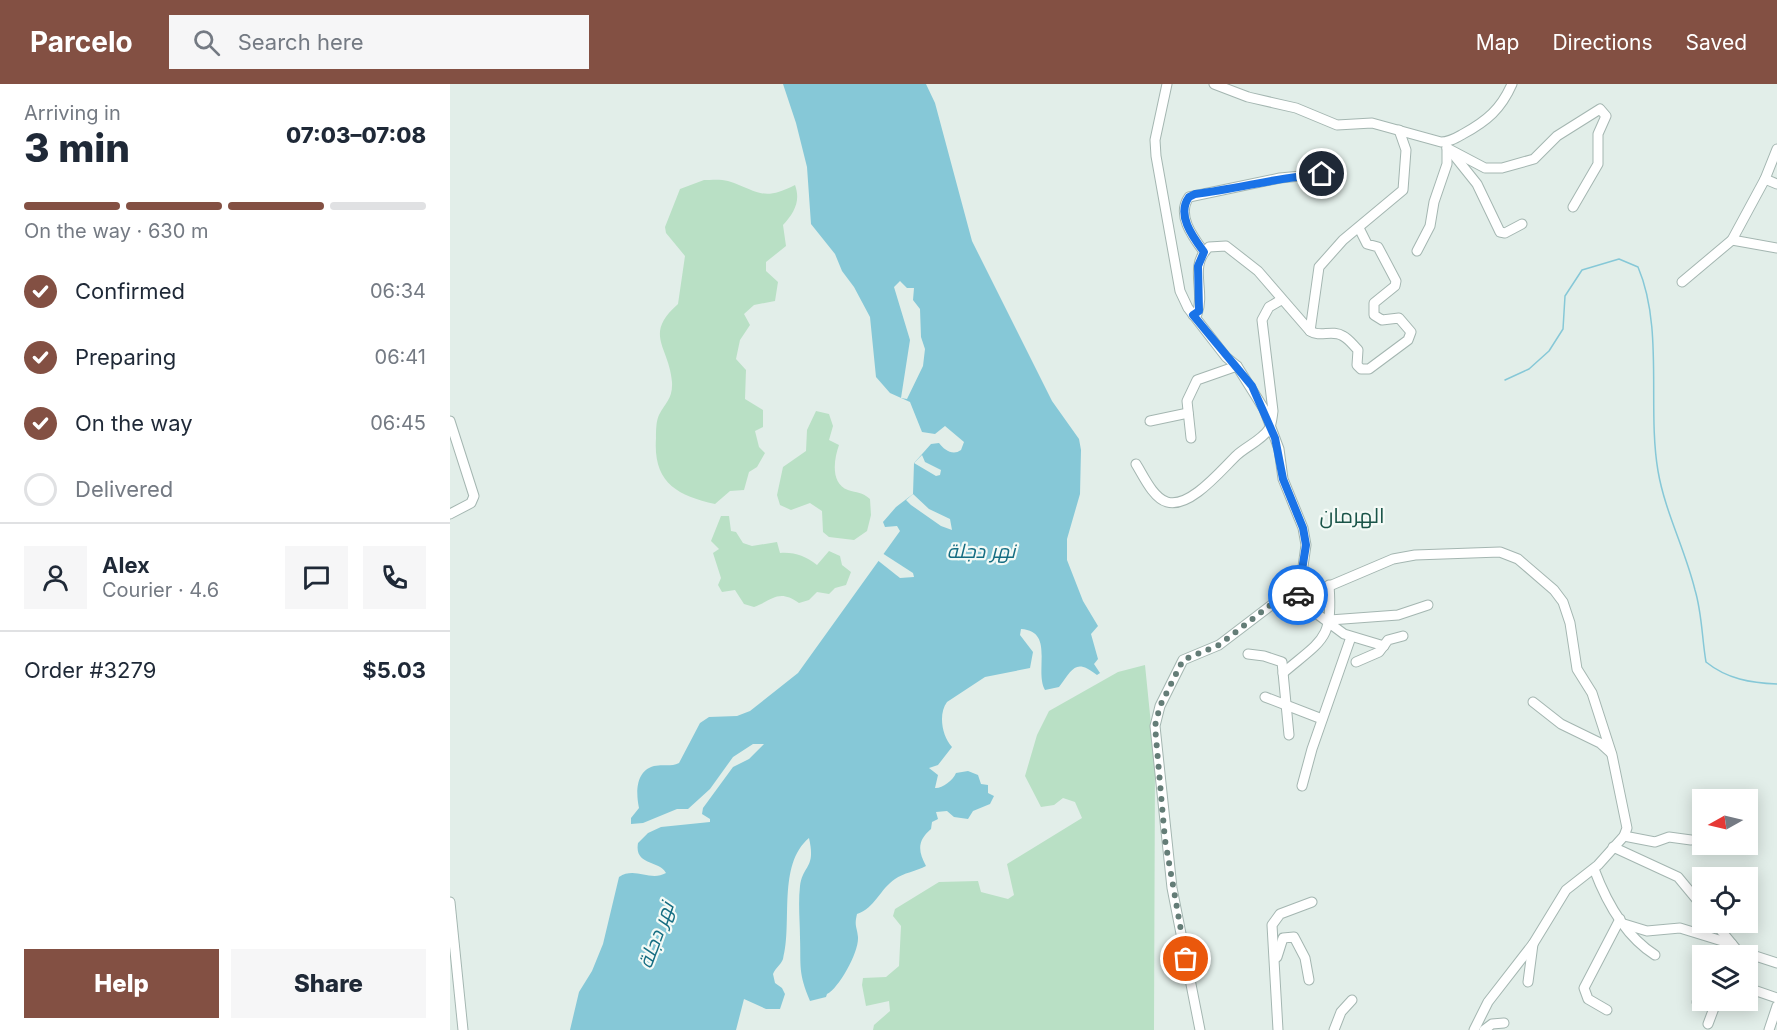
<!DOCTYPE html>
<html lang="en">
<head>
<meta charset="utf-8">
<style>
	:root { --surface:#fff; --page:#f6f6f7; --text:#1f2937; --muted:#747a83; --line:#e0e1e3; --accent:#835043 }
	body { margin:0; font-family:Inter,Cairo,sans-serif; background:var(--page); color:var(--text); height:100vh; display:flex; flex-direction:column; font-size:22px; white-space:nowrap }
	* { box-sizing:border-box; margin:0 }
	p { font-size:20px; color:var(--muted) }
	.icon { flex:none; width:33px; height:33px; fill:none; stroke:currentColor; stroke-width:2; stroke-linecap:round; stroke-linejoin:round }
	.map { position:relative; flex:1; overflow:hidden }
	.drawer { display:flex; flex-direction:column; background:var(--surface); width:450px }
	.drawer>* { flex:none }
	.needle { width:39px; rotate:262deg }
	.controls { position:absolute; left:1242px; top:705px; display:grid; gap:12px }
	.controls a { display:grid; place-items:center; width:66px; height:66px; border-radius:0px; background:var(--surface); box-shadow:0 3px 15px #0003; font-size:30px }
	.pin { position:absolute; display:grid; place-items:center; width:51px; height:51px; color:#fff; margin:-26px; border:3px solid #fff; border-radius:50%; box-shadow:0 2px 6px #0007 }
	.courier { position:absolute; display:grid; place-items:center; width:60px; height:60px; margin:-30px; border:4px solid #1a73e8; border-radius:50%; background:#fff; color:#222; box-shadow:0 2px 8px #0007 }
	.summary em { font-style:normal; font-weight:800 }
	.summary div { display:flex; flex-direction:column-reverse }
	.summary { display:flex; align-items:center; justify-content:space-between; height:102px; padding:0 24px }
	h1 { font-size:39px; font-weight:800; line-height:45px }
	.bar { display:grid; grid-template-columns:repeat(4,1fr); gap:9px 6px; align-content:center; height:72px; padding:0 24px }
	.bar i { height:8px; border-radius:4px; background:var(--line) }
	.bar .on { background:var(--accent) }
	.bar p { grid-column:span 4 }
	.line { display:flex; align-items:center; gap:15px; padding:0 24px; border-top:2px solid var(--line) }
	.line div { flex:1 }
	.round { display:grid; place-items:center; flex:none; width:63px; height:63px; border-radius:0px; background:var(--page) }
	ol { padding:0 24px; list-style:none }
	li { display:flex; align-items:center; gap:18px; height:66px }
	li p { margin-inline-start:auto }
	li .icon { padding:6px; border-radius:50%; background:var(--accent); color:#fff; stroke-width:4 }
	li:last-child { color:var(--muted) }
	li i { width:33px; height:33px; border:3px solid var(--line); border-radius:50% }
	.primary-button { display:flex; gap:12px; margin-top:auto; padding:12px 24px }
	.primary-button a { flex:1; height:69px; border-radius:0px; background:var(--accent); color:#fff; font-size:24px; font-weight:800; line-height:69px; text-align:center }
	.primary-button a+a { background:var(--page); color:var(--text) }
	header { display:flex; align-items:center; gap:36px; box-sizing:border-box; height:84px; padding:0 30px; background:var(--accent); color:#fff }
	header strong { font-size:28px }
	nav { display:flex; gap:33px; margin-inline-start:auto; font-size:21px }
	.search { width:420px; height:54px; background:var(--page); display:flex; align-items:center; gap:15px; box-sizing:border-box; padding:0 21px; border-radius:0px; color:var(--muted); font-size:22px }
	main { display:flex; flex:1; min-height:0 }
	.map>svg:first-child { display:block }
</style>
</head>
<body>
<header>
<strong>Parcelo</strong>
<div class="search"><svg class="icon" aria-label="search" viewBox="0 0 24 24"><circle cx="10" cy="10" r="6"/><path d="M15 15l6 6"/></svg>Search here</div>
<nav><a>Map</a><a>Directions</a><a>Saved</a></nav>
</header>
<main>
<section class="drawer">
<div class="summary"><div><h1>3 min</h1><p>Arriving in</p></div><em>07:03–07:08</em></div>
<div class="bar"><i class="on"></i><i class="on"></i><i class="on"></i><i></i><p>On the way · 630 m</p></div>
<ol>
<li><svg class="icon" aria-label="check" viewBox="0 0 24 24"><path d="M5 12l5 5 9-10"/></svg>Confirmed<p>06:34</p></li>
<li><svg class="icon" aria-label="check" viewBox="0 0 24 24"><path d="M5 12l5 5 9-10"/></svg>Preparing<p>06:41</p></li>
<li><svg class="icon" aria-label="check" viewBox="0 0 24 24"><path d="M5 12l5 5 9-10"/></svg>On the way<p>06:45</p></li>
<li><i></i>Delivered</li>
</ol>
<div class="line" style="height:108px"><a class="round"><svg class="icon" aria-label="person" viewBox="0 0 24 24"><circle cx="12" cy="8" r="4"/><path d="M4 21q1-7 8-7t8 7"/></svg></a><div><b>Alex</b><p>Courier · 4.6</p></div><a class="round"><svg class="icon" aria-label="chat" viewBox="0 0 24 24"><path d="M4 5h16v11H9l-5 4z"/></svg></a><a class="round"><svg class="icon" aria-label="phone" viewBox="0 0 24 24"><path d="M5 4h4l2 5-3 2q2 4 5 5l2-3 5 2v4C11 20 4 13 5 4z"/></svg></a></div>
<div class="line" style="height:78px"><div>Order #3279</div><b>$5.03</b></div>
<div class="primary-button"><a>Help</a><a>Share</a></div>
</section>
<div class="map">
<svg width="1327" height="946" viewBox="0 0 1327 946">
	<rect width="100%" height="100%" fill="#e2eee9"/>
	<g fill="#b9e0c5">
		<path d="M254,96C261,96 271,95 278,97C309,107 312,118 345,101C351,117 344,129 333,141L336,162L316,178V187L328,198L325,217L304,221L294,230L300,241L290,256L286,275L296,286L295,315L313,326V343L305,347L309,363L315,369L307,383L299,388L294,406L280,407L265,420C226,411 203,398 206,354C206,347 206,337 209,331C215,319 223,315 222,298C219,262 193,251 228,220L235,172L216,149L215,143L230,105Z"/>
		<path d="M366,327L379,330L383,342L379,356L389,361C384,375 380,399 398,406C407,409 412,408 420,415L421,431L417,447L404,456L379,453L373,448L372,427L360,419L341,426L330,421L327,411L333,383L356,367L357,346Z"/>
		<path d="M271,432H279L281,447L286,448L293,459L302,462L327,458L330,469C345,468 355,472 367,481L379,467L390,472L392,481L401,488L396,501L385,504L379,510L367,508L359,516L349,519C329,505 324,515 304,523L294,520L285,506L272,508L268,501L271,494L263,469L269,465L261,457Z"/>
		<path d="M695,581L705,680L704,946H423L424,941L440,927L439,917L416,922L412,901L413,894L436,893L449,882L451,842L443,832L445,825L489,798L528,797L531,808L558,815L564,811L557,780L632,734L625,718L613,714L604,721L591,723L575,692L587,651L599,627L668,588Z"/>
	</g>
	<path fill="#86c8d7" d="M333,0H476L485,19L522,157L602,317L629,355L631,366L630,410L617,455V476L633,517L648,542L641,550L648,575L644,580L650,589L647,591C625,574 623,585 609,603L595,606C584,587 605,547 571,545L570,551L583,568L580,584L535,593L497,618C488,630 492,652 502,663L488,681L479,684L488,691L485,704C491,705 503,697 506,689L518,687L528,691L531,700L538,701V709L544,712L540,720L523,727L518,735L504,733L497,727L486,728L488,735L482,738L481,745C467,757 468,767 476,782C467,787 453,789 445,795C430,805 425,824 407,830C404,842 407,843 408,853C409,868 389,904 377,910L376,913L360,917C348,888 351,883 350,854C350,837 348,820 350,802C353,780 366,785 359,754C327,781 343,839 333,875C331,881 325,884 323,890L325,899L332,904L335,910L330,925H316L294,915L286,946H120L129,908L142,887L153,860L169,793C185,782 200,798 216,789C209,776 184,782 188,759L198,749L211,743L260,738V735L252,730L253,724L283,683L299,675L314,660H303L283,673L260,705L238,725H227L193,739L181,740V734L189,724C186,710 185,687 204,682C213,680 221,683 229,679L250,639L259,633L287,632L300,627L348,589L450,447L447,442L435,443L433,438L446,423L463,410L464,379L481,360L489,359C494,366 503,372 511,366L514,358L495,342L485,350L472,348L460,318L440,309L426,293L420,233L404,203L392,187L385,170L361,140L357,83L346,39Z"/>
	<g fill="#e2eee9">
		<path d="M450,197L457,204H464L463,216L470,225L471,253L475,265L473,282L457,315L451,314L460,256L444,203Z"/>
		<path d="M472,371L475,378L491,386L490,391L486,392L464,379Z"/>
		<path d="M463,410L479,425L500,435L502,446L491,442L461,421L456,416Z"/>
		<path d="M432,469L463,489L464,493L450,494L426,475Z"/>
	</g>
	<g fill="none" stroke-linecap="round" stroke-linejoin="round">
		<path stroke="#86c8d7" stroke-width="1.5" d="M1055,296L1079,285L1099,267L1113,245L1115,212L1132,186L1169,175L1188,183C1214,244 1197,323 1208,387C1215,428 1235,465 1245,506C1252,529 1252,555 1256,578C1277,595 1301,599 1327,600"/>
		<g stroke="#a4b6b1" stroke-width="11">
			<g id="minor">
				<path d="M717,0L705,56L706,72L730,207L738,224L776,273L787,282L814,325L829,365L833,395L853,444L856,461L849,511"/>
				<path d="M764,0L798,13L846,24L887,41L922,39L991,58C1000,58 1006,54 1013,50C1037,37 1051,25 1062,0"/>
				<path d="M997,64L1035,84H1052L1084,75L1107,52L1150,25L1156,32L1148,50V80L1123,123"/>
				<path d="M1003,70L1027,100L1050,148L1055,149L1072,140"/>
				<path d="M1315,95L1327,100"/>
				<path d="M1282,156L1327,164"/>
				<path d="M967,167L980,142L984,118L997,80V63"/>
				<path d="M754,168C743,153 726,131 739,113L830,94L872,90"/>
				<path d="M1232,198L1282,156L1315,95L1327,65"/>
				<path d="M743,231L747,230C756,207 738,182 759,163L776,162L808,187L860,247C870,254 882,245 893,252C899,255 903,261 908,266L907,281L911,285H919L958,256L961,248L949,234L932,236L924,231V219L945,202L946,197L928,163L917,160L909,144"/>
				<path d="M860,247L869,183L893,156L953,106L956,66L949,46"/>
				<path d="M0,337L24,412L21,419L0,430"/>
				<path d="M700,337L738,329"/>
				<path d="M741,354L737,317L747,296L787,282"/>
				<path d="M686,380C693,391 703,414 717,418C740,425 772,385 787,371C797,362 812,356 819,345C822,339 822,334 823,327L812,236L819,223L831,216"/>
				<path d="M843,512L894,550L934,562"/>
				<path d="M880,536L948,531L978,521"/>
				<path d="M798,570L814,572L832,578L839,651"/>
				<path d="M906,578L929,568L938,556L953,552"/>
				<path d="M833,589C873,555 883,556 879,501"/>
				<path d="M815,613L872,635"/>
				<path d="M1083,618L1111,640L1150,659L1161,669"/>
				<path d="M852,702L862,665L901,553"/>
				<path d="M1174,752L1205,758L1219,753L1241,756"/>
				<path d="M1163,763L1228,793L1252,822"/>
				<path d="M1144,785C1156,817 1175,852 1205,871"/>
				<path d="M0,818L13,946"/>
				<path d="M1264,838L1287,866L1327,879"/>
				<path d="M1174,840L1197,847L1230,844L1282,860"/>
				<path d="M827,873L833,854L844,853L855,874L859,896"/>
				<path d="M1078,898L1083,860"/>
				<path d="M1298,904L1327,914"/>
				<path d="M1247,918L1252,911"/>
				<path d="M1157,926L1138,915L1134,904L1170,835"/>
				<path d="M1258,940L1267,916"/>
				<path d="M750,946L722,804L705,642L710,622L733,576L769,561L828,516L863,509L943,475L965,471L1050,468L1068,475L1104,506L1113,518L1120,539L1127,585L1142,609L1162,671L1177,744L1174,752L1148,781L1116,806L1083,860L1038,918L1024,946"/>
				<path d="M828,946L822,841L830,830L862,818"/>
				<path d="M884,946L891,928L902,916"/>
				<path d="M1034,946L1042,940L1054,939"/>
				<path d="M1319,946L1327,922"/>
			</g>
		</g>
		<use href="#minor" stroke="#fff" stroke-width="9"/>
	</g>
	<g fill="none" stroke-linecap="round" stroke-linejoin="round">
		<path stroke="#647d77" stroke-width="6" stroke-dasharray="0 10.8" d="M736,875L715,756L705,642L710,622L733,576L769,561L823,519L848,511"/>
		<path stroke="#1a73e8" stroke-width="8" d="M848,511L856,461L853,444L833,395L825,354L802,302L743,231L749,227L748,182L754,168C743,153 726,131 739,113L745,110C788,105 829,93 872,90"/>
	</g>
	<g text-anchor="middle" dominant-baseline="central" stroke-width="4.5" stroke-linejoin="round" paint-order="stroke">
		<g font-size="20" font-style="italic" fill="#156d82" stroke="#f3faf6">
			<text x="531" y="467">نهر دجلة</text>
			<text transform="translate(206 851) rotate(-70)">نهر دجلة</text>
		</g>
		<g font-size="21" fill="#1a5448" stroke="#f3faf6">
			<text x="902" y="431">الهرمان</text>
		</g>
	</g>
</svg>
<div class="controls">
<a><svg class="needle" viewBox="-14 -14 28 28"><path d="M0-13l5 13h-10z" fill="#e53935"/><path d="M0 13l5-13h-10z" fill="#747a83"/></svg></a>
<a><svg class="icon" aria-label="locate" viewBox="0 0 24 24"><circle cx="12" cy="12" r="6"/><path d="M12 2v4M12 18v4M2 12h4M18 12h4"/></svg></a>
<a><svg class="icon" aria-label="layers" viewBox="0 0 24 24"><path d="M12 4l9 5-9 5-9-5zM3 14l9 5 9-5"/></svg></a>
</div>
<div class="pin" style="left:736px;top:875px;background:#ea580c"><svg class="icon" aria-label="bag" viewBox="0 0 24 24"><path d="M5 8h14l-1 12H6zM9 8a3 3 0 0 1 6 0"/></svg></div>
<div class="pin" style="left:872px;top:90px;background:#1f2937"><svg class="icon" aria-label="home" viewBox="0 0 24 24"><path d="M3 11l9-7 9 7M6 9v11h12V9"/></svg></div>
<div class="courier" style="left:848px;top:511px"><svg class="icon" aria-label="car" viewBox="0 0 24 24"><path d="M5 17H2v-5l4-1 3-4h7l3 4 3 1v5h-3M9 17h6M6 11h13"/><circle cx="7" cy="17" r="2"/><circle cx="17" cy="17" r="2"/></svg></div>
</div>
</main>
</body>
</html>
